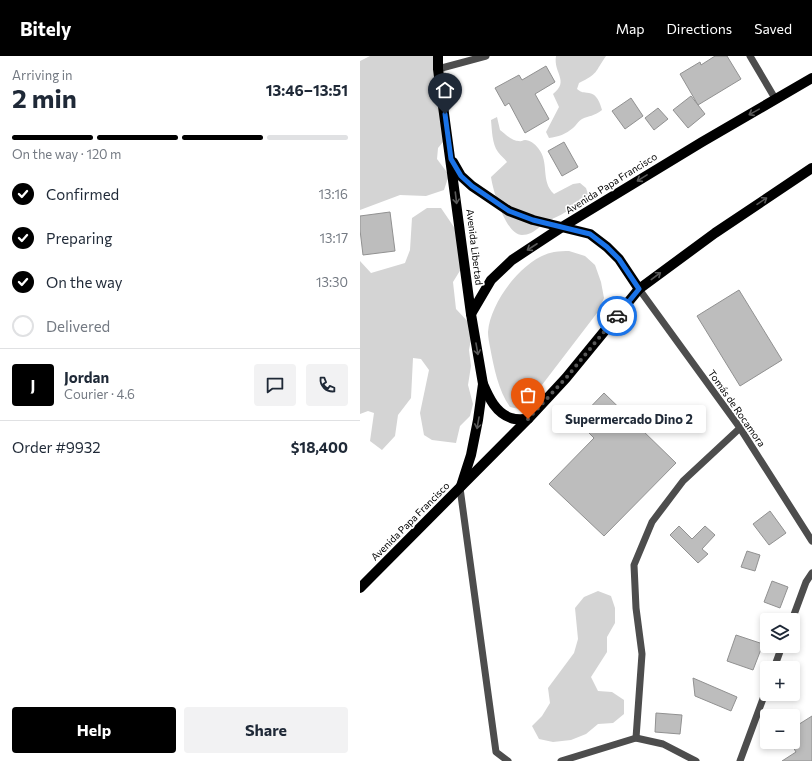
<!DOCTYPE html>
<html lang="en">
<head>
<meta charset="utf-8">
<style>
	:root { --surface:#fff; --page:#f2f2f3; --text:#1f2937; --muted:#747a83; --line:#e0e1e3; --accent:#000 }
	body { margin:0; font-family:Commissioner,sans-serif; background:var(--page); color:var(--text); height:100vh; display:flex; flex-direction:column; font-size:15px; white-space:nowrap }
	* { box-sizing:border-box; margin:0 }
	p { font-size:13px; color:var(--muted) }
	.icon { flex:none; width:22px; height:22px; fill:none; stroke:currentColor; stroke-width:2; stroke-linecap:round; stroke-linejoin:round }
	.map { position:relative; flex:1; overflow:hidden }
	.panel { display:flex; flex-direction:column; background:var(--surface); width:360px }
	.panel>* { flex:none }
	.tools { position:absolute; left:400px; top:557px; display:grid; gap:8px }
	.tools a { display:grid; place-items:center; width:40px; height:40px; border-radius:4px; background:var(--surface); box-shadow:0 2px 6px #0003; font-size:20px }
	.pin { position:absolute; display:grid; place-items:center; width:34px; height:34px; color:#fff; margin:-41px -17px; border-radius:50% 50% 50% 0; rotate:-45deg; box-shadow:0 0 4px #0007 }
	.pin .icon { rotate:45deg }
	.courier { position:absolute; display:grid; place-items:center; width:40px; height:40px; margin:-20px; border:3px solid #1a73e8; border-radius:50%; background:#fff; color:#222; box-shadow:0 1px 5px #0007 }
	.bubble { position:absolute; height:28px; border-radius:4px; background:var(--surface); box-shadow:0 2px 6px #0003; font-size:13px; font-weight:700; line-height:28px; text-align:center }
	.head em { font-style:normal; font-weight:700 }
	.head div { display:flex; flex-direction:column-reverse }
	.head { display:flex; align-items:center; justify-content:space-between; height:68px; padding:0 12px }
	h1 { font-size:26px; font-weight:700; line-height:30px }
	.bar { display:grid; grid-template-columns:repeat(4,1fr); gap:6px 4px; align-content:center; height:48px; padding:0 12px }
	.bar i { height:5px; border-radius:3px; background:var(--line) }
	.bar .selected { background:var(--accent) }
	.bar p { grid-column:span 4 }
	.line { display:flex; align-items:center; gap:10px; padding:0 12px; border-top:1px solid var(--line) }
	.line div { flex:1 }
	.round { display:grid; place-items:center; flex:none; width:42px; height:42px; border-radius:4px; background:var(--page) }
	ol { padding:0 12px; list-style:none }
	li { display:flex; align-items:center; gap:12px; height:44px }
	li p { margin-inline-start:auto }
	li .icon { padding:4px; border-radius:50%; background:var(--accent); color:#fff; stroke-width:4 }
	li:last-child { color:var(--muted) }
	li i { width:22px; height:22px; border:2px solid var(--line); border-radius:50% }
	.button { display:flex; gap:8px; margin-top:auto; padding:8px 12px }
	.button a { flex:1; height:46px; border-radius:4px; background:var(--accent); color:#fff; font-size:16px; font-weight:700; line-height:46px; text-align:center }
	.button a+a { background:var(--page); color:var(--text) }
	header { display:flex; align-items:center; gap:24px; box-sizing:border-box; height:56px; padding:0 20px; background:var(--accent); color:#fff }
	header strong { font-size:19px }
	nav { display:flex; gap:22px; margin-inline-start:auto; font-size:14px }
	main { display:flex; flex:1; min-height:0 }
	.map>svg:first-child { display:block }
</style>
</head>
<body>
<header>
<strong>Bitely</strong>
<nav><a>Map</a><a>Directions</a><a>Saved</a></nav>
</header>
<main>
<section class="panel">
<div class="head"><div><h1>2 min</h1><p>Arriving in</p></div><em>13:46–13:51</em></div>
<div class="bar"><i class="selected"></i><i class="selected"></i><i class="selected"></i><i></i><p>On the way · 120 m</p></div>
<ol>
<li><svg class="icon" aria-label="check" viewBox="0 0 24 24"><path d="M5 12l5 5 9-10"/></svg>Confirmed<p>13:16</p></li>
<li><svg class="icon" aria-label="check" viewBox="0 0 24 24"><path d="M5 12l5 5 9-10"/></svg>Preparing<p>13:17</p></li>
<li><svg class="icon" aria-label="check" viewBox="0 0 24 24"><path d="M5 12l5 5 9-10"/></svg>On the way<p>13:30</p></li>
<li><i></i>Delivered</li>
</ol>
<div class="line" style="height:72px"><b class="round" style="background:var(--accent);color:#fff">J</b><div><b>Jordan</b><p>Courier · 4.6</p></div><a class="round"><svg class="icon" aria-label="chat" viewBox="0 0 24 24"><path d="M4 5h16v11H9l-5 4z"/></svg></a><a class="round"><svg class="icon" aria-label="phone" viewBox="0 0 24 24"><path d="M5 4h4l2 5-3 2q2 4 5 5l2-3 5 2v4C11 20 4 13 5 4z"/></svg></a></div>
<div class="line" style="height:52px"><div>Order #9932</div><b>$18,400</b></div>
<div class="button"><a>Help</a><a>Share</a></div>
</section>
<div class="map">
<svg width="452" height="705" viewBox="0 0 452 705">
	<rect width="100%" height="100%" fill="#fff"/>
	<g fill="#d4d4d4">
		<path d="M10,0H77L88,21L74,34L81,55L87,81L78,92L77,103L89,119L84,134L66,140L40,139L0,154V5Z"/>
		<path d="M196,0H246C234,17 239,17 219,27L217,33C222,37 223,36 229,37C237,38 240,47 242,54C233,61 230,59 222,63C218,65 216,70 213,72C206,78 198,81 189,82L186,76L199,51L193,38C210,25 193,17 196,0Z"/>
		<path d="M137,61L140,74C145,78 152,85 159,85C162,86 162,84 165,84C170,84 175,88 178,92C190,106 180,125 194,138L213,128L220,127L226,132L228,138C227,141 227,144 225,146C220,151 215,150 211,153C204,157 199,160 192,163C181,166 176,179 162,179C146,179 133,135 131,121L147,106C144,102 141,100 138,96C132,88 132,74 131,64Z"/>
		<path d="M67,152H81L98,177L101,213L93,226L96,253L112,270V278L109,294L111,310L108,329L113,348L110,360L100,370L96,387L72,384L64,379L60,357L69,314L61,303L53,302L51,342L38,359L35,380L22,394L10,385L14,357L8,355L0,358V205L11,217L45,207L50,194L52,162Z"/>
		<path d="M209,195L225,200L235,209L241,226L244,242L237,257L172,342L159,353L150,351C138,334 134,312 130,291C129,286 128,281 128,276C130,246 164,201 194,196C199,195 205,195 209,195Z"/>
		<path d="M238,535L251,540L255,552V567L247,581V596L231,621L238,635L252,636L264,644V658L253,667L238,668L226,678L211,684L193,686L179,683L172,670L182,660L190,647L188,632L214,597L218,583L215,552L224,541Z"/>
	</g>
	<g fill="#bdbdbd" stroke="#919191">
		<path d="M355,0H367L381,23L338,49L320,18L340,6L341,9Z"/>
		<path d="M186,10L195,26L175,38L189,63L165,77L149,47L145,50L135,32L159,19L162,24Z"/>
		<path d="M331,40L345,58L328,72L313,54Z"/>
		<path d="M271,42L283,60L265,73L252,55Z"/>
		<path d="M298,52L308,63L294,74L285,62Z"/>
		<path d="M204,86L218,111L202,120L188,95Z"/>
		<path d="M30,156L35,195L3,199L0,174V160Z"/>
		<path d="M379,234L422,304L380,330L337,260Z"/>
		<path d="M244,337L316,407L244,480L189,428L234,382L217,365Z"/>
		<path d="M410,455L426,477L409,489L393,468Z"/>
		<path d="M319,470L332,483L345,470L355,479L342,493L348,498L338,507L310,479Z"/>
		<path d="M387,495L400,499L395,515L381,511Z"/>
		<path d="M412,525L428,531L420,552L404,546Z"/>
		<path d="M376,579L403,588L393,614L367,605Z"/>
		<path d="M333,622L377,641L371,655L335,640Z"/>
		<path d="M296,657L322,659L320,678L295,676Z"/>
		<path d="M452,660V705H422L436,696L433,691V672Z"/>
	</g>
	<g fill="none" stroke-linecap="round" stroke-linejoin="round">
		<g stroke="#4d4d4d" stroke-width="7">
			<path d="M390,0L416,44"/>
			<path d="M78,13L126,0"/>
			<path d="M279,233L380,372L452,485"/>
			<path d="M100,432L136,696L148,705"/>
			<path d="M432,564L446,526L452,517"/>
			<path d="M414,612L422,590"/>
			<path d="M276,682L282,598L276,552L274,509L292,466L323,425L380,372"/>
			<path d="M201,705L276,682L303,688L336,705"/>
			<path d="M380,705L407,632"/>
		</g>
		<g stroke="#000" stroke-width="10">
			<path d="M78,0V13L111,258L123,328L118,364L111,399L101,430"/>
			<path d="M93,106L101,120L112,130L149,155L173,164L230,178L247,191L259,203L279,233"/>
			<path d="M111,258L131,224L152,204L202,171L342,86L452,22"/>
			<path d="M123,328C129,342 136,357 151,362C156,364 163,363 168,363"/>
			<path d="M0,532L168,363L206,322L279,233L355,177L452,112"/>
		</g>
	</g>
	<defs><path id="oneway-shaft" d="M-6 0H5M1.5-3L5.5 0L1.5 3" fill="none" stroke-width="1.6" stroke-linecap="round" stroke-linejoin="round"/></defs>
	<g stroke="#595959">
		<use href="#oneway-shaft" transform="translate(394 56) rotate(151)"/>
		<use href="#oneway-shaft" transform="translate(282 122) rotate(148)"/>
		<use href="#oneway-shaft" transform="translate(96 142) rotate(83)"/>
		<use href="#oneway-shaft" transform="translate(402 145) rotate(-34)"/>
		<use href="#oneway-shaft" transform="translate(172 191) rotate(147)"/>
		<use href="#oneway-shaft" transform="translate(296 220) rotate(-37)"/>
		<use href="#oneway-shaft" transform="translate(117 293) rotate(80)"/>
		<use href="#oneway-shaft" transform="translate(118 367) rotate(100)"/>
	</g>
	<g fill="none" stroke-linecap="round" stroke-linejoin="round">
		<path stroke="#595959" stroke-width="4" stroke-dasharray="0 7.2" d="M168,363L206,322L257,260"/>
		<path stroke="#1a73e8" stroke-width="5" d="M85,58L91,103L101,120L112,130L149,155L173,164L230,178L247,191L259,203L279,233L257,260"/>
	</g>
	<g text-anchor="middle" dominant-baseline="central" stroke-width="3.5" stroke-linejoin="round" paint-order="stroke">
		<g font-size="10" fill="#000" stroke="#fff">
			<text transform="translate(251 127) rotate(-32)">Avenida Papa Francisco</text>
			<text transform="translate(115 191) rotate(83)">Avenida Libertad</text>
			<text transform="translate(377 352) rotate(55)">Tomás de Rocamora</text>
			<text transform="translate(50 465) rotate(-45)">Avenida Papa Francisco</text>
		</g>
	</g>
</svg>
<div class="tools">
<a><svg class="icon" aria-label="layers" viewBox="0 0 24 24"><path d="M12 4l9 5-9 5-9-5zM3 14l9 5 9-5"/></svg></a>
<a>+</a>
<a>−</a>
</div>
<div class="pin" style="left:168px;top:363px;background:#ea580c"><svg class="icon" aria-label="bag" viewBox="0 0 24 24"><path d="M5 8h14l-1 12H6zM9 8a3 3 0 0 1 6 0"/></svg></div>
<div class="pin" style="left:85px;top:58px;background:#1f2937"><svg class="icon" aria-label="home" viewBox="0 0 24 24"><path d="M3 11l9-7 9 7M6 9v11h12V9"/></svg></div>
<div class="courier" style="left:257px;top:260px"><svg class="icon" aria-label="car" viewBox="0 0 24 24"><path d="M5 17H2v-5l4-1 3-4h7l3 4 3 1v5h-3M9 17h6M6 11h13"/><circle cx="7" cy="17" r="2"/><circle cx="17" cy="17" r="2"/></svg></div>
<div class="bubble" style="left:192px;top:349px;width:154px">Supermercado Dino 2</div>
</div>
</main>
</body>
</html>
